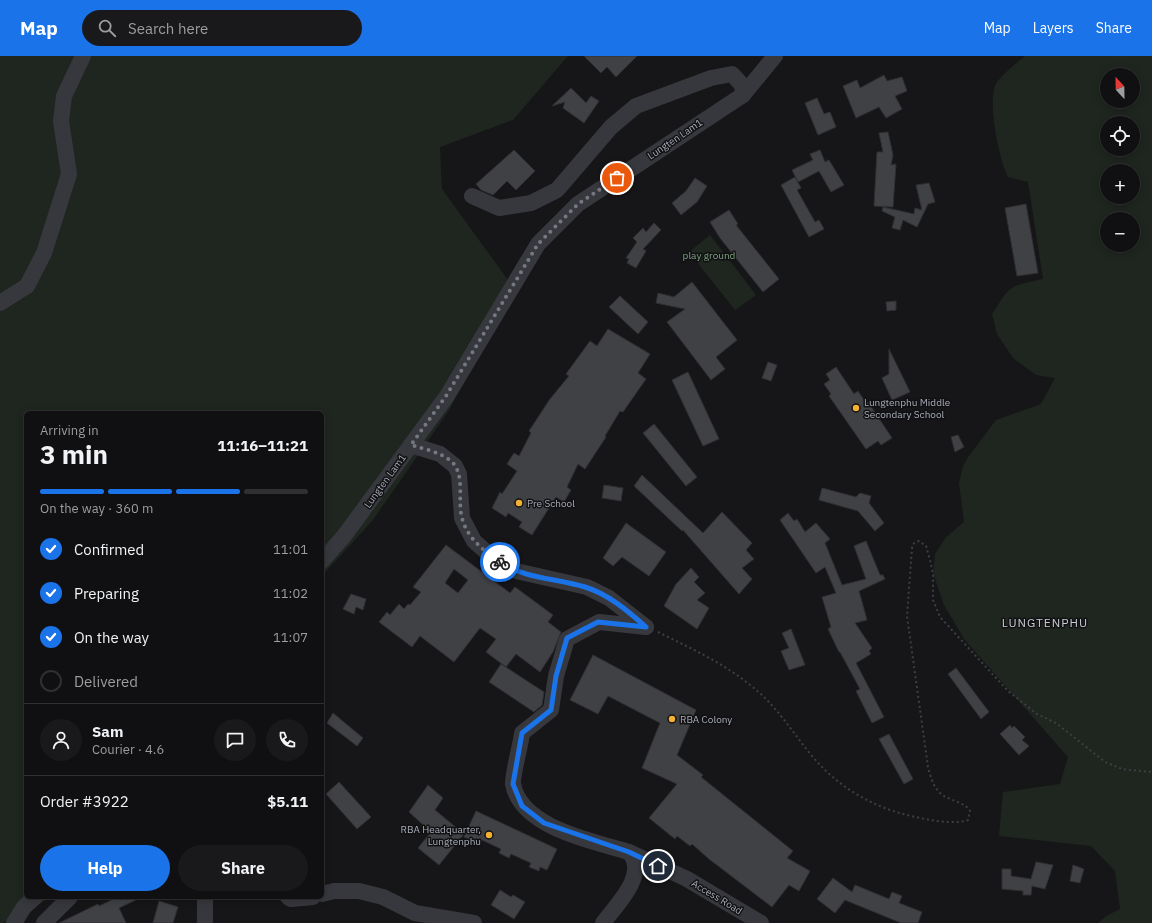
<!DOCTYPE html>
<html lang="en">
<head>
<meta charset="utf-8">
<style>
	:root { --surface:#101012; --page:#19191b; --text:#f1f3f6; --muted:#9c9d9f; --line:#303032; --accent:#1a73e8 }
	body { margin:0; font-family:"IBM Plex Sans",sans-serif; background:var(--page); color:var(--text); height:100vh; display:flex; flex-direction:column; font-size:15px; white-space:nowrap }
	* { box-sizing:border-box; margin:0 }
	p { font-size:13px; color:var(--muted) }
	.icon { flex:none; width:22px; height:22px; fill:none; stroke:currentColor; stroke-width:2; stroke-linecap:round; stroke-linejoin:round }
	.map { position:relative; flex:1; overflow:hidden }
	.side { position:absolute; left:24px; top:355px; width:300px; height:488px; display:flex; flex-direction:column; background:var(--surface); border-radius:6px; box-shadow:0 2px 10px #0003,0 0 0 1px var(--line) }
	.side>* { flex:none }
	.needle { width:26px; rotate:338deg }
	.controls { position:absolute; left:1100px; top:12px; display:grid; gap:8px }
	.controls a { display:grid; place-items:center; width:40px; height:40px; border-radius:50%; background:var(--surface); box-shadow:0 2px 10px #0003,0 0 0 1px var(--line); font-size:20px }
	.pin { position:absolute; display:grid; place-items:center; width:34px; height:34px; color:#fff; margin:-17px; border:2px solid #fff; border-radius:50%; box-shadow:0 1px 4px #0007 }
	.courier { position:absolute; display:grid; place-items:center; width:40px; height:40px; margin:-20px; border:3px solid #1a73e8; border-radius:50%; background:#fff; color:#222; box-shadow:0 1px 5px #0007 }
	.headline em { font-style:normal; font-weight:700 }
	.headline div { display:flex; flex-direction:column-reverse }
	.headline { display:flex; align-items:center; justify-content:space-between; height:68px; padding:0 16px }
	h1 { font-size:26px; font-weight:700; line-height:30px }
	.bar { display:grid; grid-template-columns:repeat(4,1fr); gap:6px 4px; align-content:center; height:48px; padding:0 16px }
	.bar i { height:5px; border-radius:3px; background:var(--line) }
	.bar .selected { background:var(--accent) }
	.bar p { grid-column:span 4 }
	.line { display:flex; align-items:center; gap:10px; padding:0 16px; border-top:1px solid var(--line) }
	.line div { flex:1 }
	.round { display:grid; place-items:center; flex:none; width:42px; height:42px; border-radius:21px; background:var(--page) }
	ol { padding:0 16px; list-style:none }
	li { display:flex; align-items:center; gap:12px; height:44px }
	li p { margin-inline-start:auto }
	li .icon { padding:4px; border-radius:50%; background:var(--accent); color:#fff; stroke-width:4 }
	li:last-child { color:var(--muted) }
	li i { width:22px; height:22px; border:2px solid var(--line); border-radius:50% }
	.button { display:flex; gap:8px; margin-top:auto; padding:8px 16px }
	.button a { flex:1; height:46px; border-radius:24px; background:var(--accent); color:#fff; font-size:16px; font-weight:700; line-height:46px; text-align:center }
	.button a+a { background:var(--page); color:var(--text) }
	header { display:flex; align-items:center; gap:24px; box-sizing:border-box; height:56px; padding:0 20px; background:var(--accent); color:#fff }
	header strong { font-size:19px }
	nav { display:flex; gap:22px; margin-inline-start:auto; font-size:14px }
	.search { width:280px; height:36px; background:var(--page); display:flex; align-items:center; gap:10px; box-sizing:border-box; padding:0 14px; border-radius:22px; color:var(--muted); font-size:15px }
	.map>svg:first-child { display:block }
</style>
</head>
<body>
<header>
<strong>Map</strong>
<div class="search"><svg class="icon" aria-label="search" viewBox="0 0 24 24"><circle cx="10" cy="10" r="6"/><path d="M15 15l6 6"/></svg>Search here</div>
<nav><a>Map</a><a>Layers</a><a>Share</a></nav>
</header>
<div class="map">
<svg width="1152" height="867" viewBox="0 0 1152 867">
	<rect width="100%" height="100%" fill="#161618"/>
	<g fill="#1e261f" fill-rule="evenodd">
		<path d="M0,0H568L513,64L440,91L442,133L508,224L450,353L373,464L322,520V357H26V841H52L3,867H0Z"/>
		<path d="M1025,0H1152V867H1098L1106,860L1120,853L1115,815L1091,790L999,780L1003,736L1060,728L1068,701L964,583L944,549L933,517L935,498L946,481L964,466L959,427L963,410L968,401L996,364L1041,348L1055,322L1036,319L1013,302L997,278L992,258C1012,227 1008,231 1043,223L1028,126L1008,121C999,104 987,45 996,28C999,21 1018,6 1025,0ZM1107,19H1133V45H1107ZM1107,67H1133V93H1107ZM1107,115H1133V141H1107ZM1107,163H1133V189H1107Z"/>
		<path d="M710,179L756,239L735,254L689,196Z"/>
	</g>
	<g fill="#404145" stroke="#303034" fill-rule="evenodd">
		<path d="M584,0H637L616,21L607,11L601,17Z"/>
		<path d="M884,19L887,25L902,21L907,35L895,40L902,53L886,62L879,51L856,62L843,30L857,24L860,32Z"/>
		<path d="M571,32L586,47L591,40L599,45L584,67L563,52L565,46L552,50Z"/>
		<path d="M817,42L824,58L830,56L836,71L818,79L805,47Z"/>
		<path d="M888,76L893,99L891,109L896,108L893,151L874,150L877,96H883L879,77Z"/>
		<path d="M514,94L535,115L516,134L507,125L493,139L481,134L476,128Z"/>
		<path d="M820,94L825,106L829,104L844,129L831,136L819,115L798,126L792,114L813,104L810,98Z"/>
		<path d="M795,121L801,132L797,134L815,166L819,164L824,173L809,181L781,129Z"/>
		<path d="M695,122L707,130L697,146L681,159L672,147L686,135Z"/>
		<path d="M929,127L935,146L928,148L917,171L903,164L900,174L892,172L895,161L882,155L883,151L914,158L915,152L922,154L916,129Z"/>
		<path d="M1026,148L1038,217L1017,220L1005,152Z"/>
		<path d="M729,154L738,168L736,169L779,223L763,236L720,182L710,166Z"/>
		<path d="M654,167L661,174L643,193L646,195L636,212L627,207L629,203L626,202L637,186L633,182L643,172L646,176Z"/>
		<path d="M692,226L737,284L716,301L725,313L711,324L667,266L685,253L656,247L658,237L674,241Z"/>
		<path d="M620,240L648,266L638,278L609,251Z"/>
		<path d="M896,245V254L887,255L886,246Z"/>
		<path d="M608,273L650,298L638,317L646,323L623,356L620,355L605,380L606,381L585,413L578,408L567,431L571,434L564,446L556,441L532,479L519,471L522,466L508,457L506,461L492,452L500,436L502,438L517,415L507,408L514,397L519,400L531,377L529,375L550,343L569,320L566,318L590,285L597,290Z"/>
		<path d="M889,293L910,336L892,344L882,322L889,318Z"/>
		<path d="M768,306L777,309L771,325L762,322Z"/>
		<path d="M836,311L854,338L858,335L866,347L868,346L892,382L881,389L878,385L866,393L829,340L831,338L824,328L830,324L826,318Z"/>
		<path d="M688,316L719,383L703,390L672,324Z"/>
		<path d="M654,368L697,421L686,430L643,377Z"/>
		<path d="M958,379L964,391L955,396L951,381Z"/>
		<path d="M642,419L703,477L722,456L752,487L746,494L754,503L742,512L752,523L739,538L683,474L682,475L634,430Z"/>
		<path d="M604,429L623,432L621,445L602,442Z"/>
		<path d="M822,432L856,441L860,437L871,440L869,447L884,467L875,475L858,455L819,444Z"/>
		<path d="M788,457L794,465L797,463L805,476L816,467L830,483L825,487L842,529L866,523L854,490L866,485L880,519H883L885,523L859,535L867,564L855,567L872,592L869,595L871,598L856,607L884,661L872,667L856,635L860,633L840,596H839L828,573L831,571L822,541L836,537L825,511L816,517L780,464Z"/>
		<path d="M626,467L666,496L649,520L622,501L613,510L603,502Z"/>
		<path d="M446,489L510,537L515,531L553,559L548,566L561,576L553,596L540,616L516,598L506,611L486,596L496,583L480,572L454,606L420,580L412,591L379,566L387,556L390,559L399,548L404,553L408,548L410,549L421,536L413,531ZM454,513L468,524L458,537L445,527Z"/>
		<path d="M691,512L699,521L694,526L705,537L697,544L709,552L697,573L664,550L676,528Z"/>
		<path d="M351,538L366,543L363,554L356,551L354,558L343,553Z"/>
		<path d="M791,573L805,609L789,614L781,595L789,592L782,577Z"/>
		<path d="M593,599L696,654L677,699L703,719L701,721L793,795L787,802L810,815L799,835L789,829L772,851L709,803L692,788L690,790L677,780L675,783L649,762L677,728L642,712L660,667L608,640L598,658L570,644Z"/>
		<path d="M501,608L544,636L542,649L534,656L489,626Z"/>
		<path d="M956,612L989,656L981,663L948,618Z"/>
		<path d="M333,657L363,682L357,690L327,667Z"/>
		<path d="M1010,669L1012,672L1014,670L1025,681L1022,684L1029,690L1019,699L1000,678Z"/>
		<path d="M889,678L913,723L904,728L879,683Z"/>
		<path d="M339,726L371,761L357,773L326,738Z"/>
		<path d="M428,729L443,742L435,754L464,778L439,809L418,792L431,776L409,756Z"/>
		<path d="M476,755L557,793L547,814L540,811L539,815L529,811L531,807L511,798L509,802L499,797L501,793L482,784L480,788L464,781Z"/>
		<path d="M1036,806L1053,809L1045,833L1032,830L1031,839H1023V835L1002,833V813H1011V820L1031,823Z"/>
		<path d="M1073,809L1084,813L1080,827L1070,825Z"/>
		<path d="M833,822L852,836L855,829L889,843L892,836L902,840L899,847L922,856L918,867H901L845,844L835,857L817,843Z"/>
		<path d="M500,834L511,841L513,839L525,846L514,863L491,849Z"/>
		<path d="M118,841H142L119,852L126,867H59L98,848L99,850Z"/>
		<path d="M159,845L178,851L173,867H153Z"/>
	</g>
	<g fill="none" stroke-linecap="round" stroke-linejoin="round">
		<path stroke="#3d3f44" stroke-width="2" stroke-dasharray="2 3" stroke-linecap="butt" d="M658,576C692,593 726,608 755,633C778,652 793,677 812,700C838,731 872,751 911,760C929,764 947,768 965,765L968,764L970,755L968,752C962,747 955,745 948,742C935,737 931,723 928,711L907,560L912,492L913,488L919,485L926,490L930,504L933,518V544L940,561L1008,635L1037,658L1056,667L1105,706L1122,713L1152,716"/>
		<g stroke="#37383d" stroke-width="16">
			<path d="M743,39L775,0"/>
			<path d="M0,247L27,230L44,197L69,118L61,65L64,40L83,0"/>
			<path d="M411,389L440,398L455,410L459,418L462,462L474,485L491,500L516,515L587,531L609,542L646,571"/>
			<path d="M322,505L344,480L447,340L538,188L578,148L743,39L742,29L732,18L711,22L636,50L611,71L557,134L531,147L499,152L472,140"/>
			<path d="M629,796L687,823L761,867"/>
			<path d="M322,838L334,835H359L383,841L415,857L474,867"/>
			<path d="M288,841L291,843L313,841"/>
			<path d="M14,867L24,851L35,841"/>
			<path d="M44,867L70,841"/>
			<path d="M205,867V841"/>
			<path d="M603,867C616,849 649,818 629,796C593,785 521,772 513,728C512,720 521,688 522,677L551,654L556,620L567,583L599,566L646,571"/>
		</g>
	</g>
	<g fill="none" stroke-linecap="round" stroke-linejoin="round">
		<path stroke="#757880" stroke-width="4" stroke-dasharray="0 7.2" d="M500,506C484,495 467,482 462,462C457,445 466,418 451,405C440,396 424,393 411,389L446,340L538,188L578,148L617,122"/>
		<path stroke="#1a73e8" stroke-width="5" d="M500,506C525,523 556,522 585,531C608,538 628,555 646,571L598,566L567,582L556,620L551,654L522,677L513,728L522,750L544,767L629,796L658,810"/>
	</g>
	<g fill="#f2b134" stroke="#111113" stroke-width="1.5">
		<circle cx="856" cy="352" r="4"/>
		<circle cx="519" cy="447" r="4"/>
		<circle cx="672" cy="663" r="4"/>
		<circle cx="489" cy="779" r="4"/>
	</g>
	<g text-anchor="middle" dominant-baseline="central" stroke-width="3" stroke-linejoin="round" paint-order="stroke">
		<g font-size="10" fill="#a8adb8" stroke="#111113">
			<text transform="translate(675 83) rotate(-34)">Lungten Lam1</text>
			<text transform="translate(385 425) rotate(-54)">Lungten Lam1</text>
			<text transform="translate(717 841) rotate(31)">Access Road</text>
		</g>
		<g font-size="10" fill="#7fa381" stroke="#111113">
			<text x="709" y="199">play ground</text>
		</g>
		<g font-size="10" fill="#a8adb8" stroke="#111113" text-anchor="start">
			<text x="864" y="346">Lungtenphu Middle<tspan x="864" dy="12">Secondary School</tspan></text>
			<text x="527" y="447">Pre School</text>
			<text x="680" y="663">RBA Colony</text>
			<text x="481" y="773" text-anchor="end">RBA Headquarter,<tspan x="481" dy="12">Lungtenphu</tspan></text>
		</g>
		<g font-size="12" letter-spacing="1" fill="#c9ccd4" stroke="#111113">
			<text x="1045" y="566">LUNGTENPHU</text>
		</g>
	</g>
</svg>
<div class="controls">
<a><svg class="needle" viewBox="-14 -14 28 28"><path d="M0-13l5 13h-10z" fill="#e53935"/><path d="M0 13l5-13h-10z" fill="#9c9d9f"/></svg></a>
<a><svg class="icon" aria-label="locate" viewBox="0 0 24 24"><circle cx="12" cy="12" r="6"/><path d="M12 2v4M12 18v4M2 12h4M18 12h4"/></svg></a>
<a>+</a>
<a>−</a>
</div>
<div class="pin" style="left:617px;top:122px;background:#ea580c"><svg class="icon" aria-label="bag" viewBox="0 0 24 24"><path d="M5 8h14l-1 12H6zM9 8a3 3 0 0 1 6 0"/></svg></div>
<div class="pin" style="left:658px;top:810px;background:#1f2937"><svg class="icon" aria-label="home" viewBox="0 0 24 24"><path d="M3 11l9-7 9 7M6 9v11h12V9"/></svg></div>
<div class="courier" style="left:500px;top:506px"><svg class="icon" aria-label="bike" viewBox="0 0 24 24"><circle cx="6" cy="16" r="4"/><circle cx="18" cy="16" r="4"/><path d="M6 16l4-8h5l3 8M10 8l3 8H6M13 5h3"/></svg></div>
<section class="side">
<div class="headline"><div><h1>3 min</h1><p>Arriving in</p></div><em>11:16–11:21</em></div>
<div class="bar"><i class="selected"></i><i class="selected"></i><i class="selected"></i><i></i><p>On the way · 360 m</p></div>
<ol>
<li><svg class="icon" aria-label="check" viewBox="0 0 24 24"><path d="M5 12l5 5 9-10"/></svg>Confirmed<p>11:01</p></li>
<li><svg class="icon" aria-label="check" viewBox="0 0 24 24"><path d="M5 12l5 5 9-10"/></svg>Preparing<p>11:02</p></li>
<li><svg class="icon" aria-label="check" viewBox="0 0 24 24"><path d="M5 12l5 5 9-10"/></svg>On the way<p>11:07</p></li>
<li><i></i>Delivered</li>
</ol>
<div class="line" style="height:72px"><a class="round"><svg class="icon" aria-label="person" viewBox="0 0 24 24"><circle cx="12" cy="8" r="4"/><path d="M4 21q1-7 8-7t8 7"/></svg></a><div><b>Sam</b><p>Courier · 4.6</p></div><a class="round"><svg class="icon" aria-label="chat" viewBox="0 0 24 24"><path d="M4 5h16v11H9l-5 4z"/></svg></a><a class="round"><svg class="icon" aria-label="phone" viewBox="0 0 24 24"><path d="M5 4h4l2 5-3 2q2 4 5 5l2-3 5 2v4C11 20 4 13 5 4z"/></svg></a></div>
<div class="line" style="height:52px"><div>Order #3922</div><b>$5.11</b></div>
<div class="button"><a>Help</a><a>Share</a></div>
</section>
</div>
</body>
</html>
